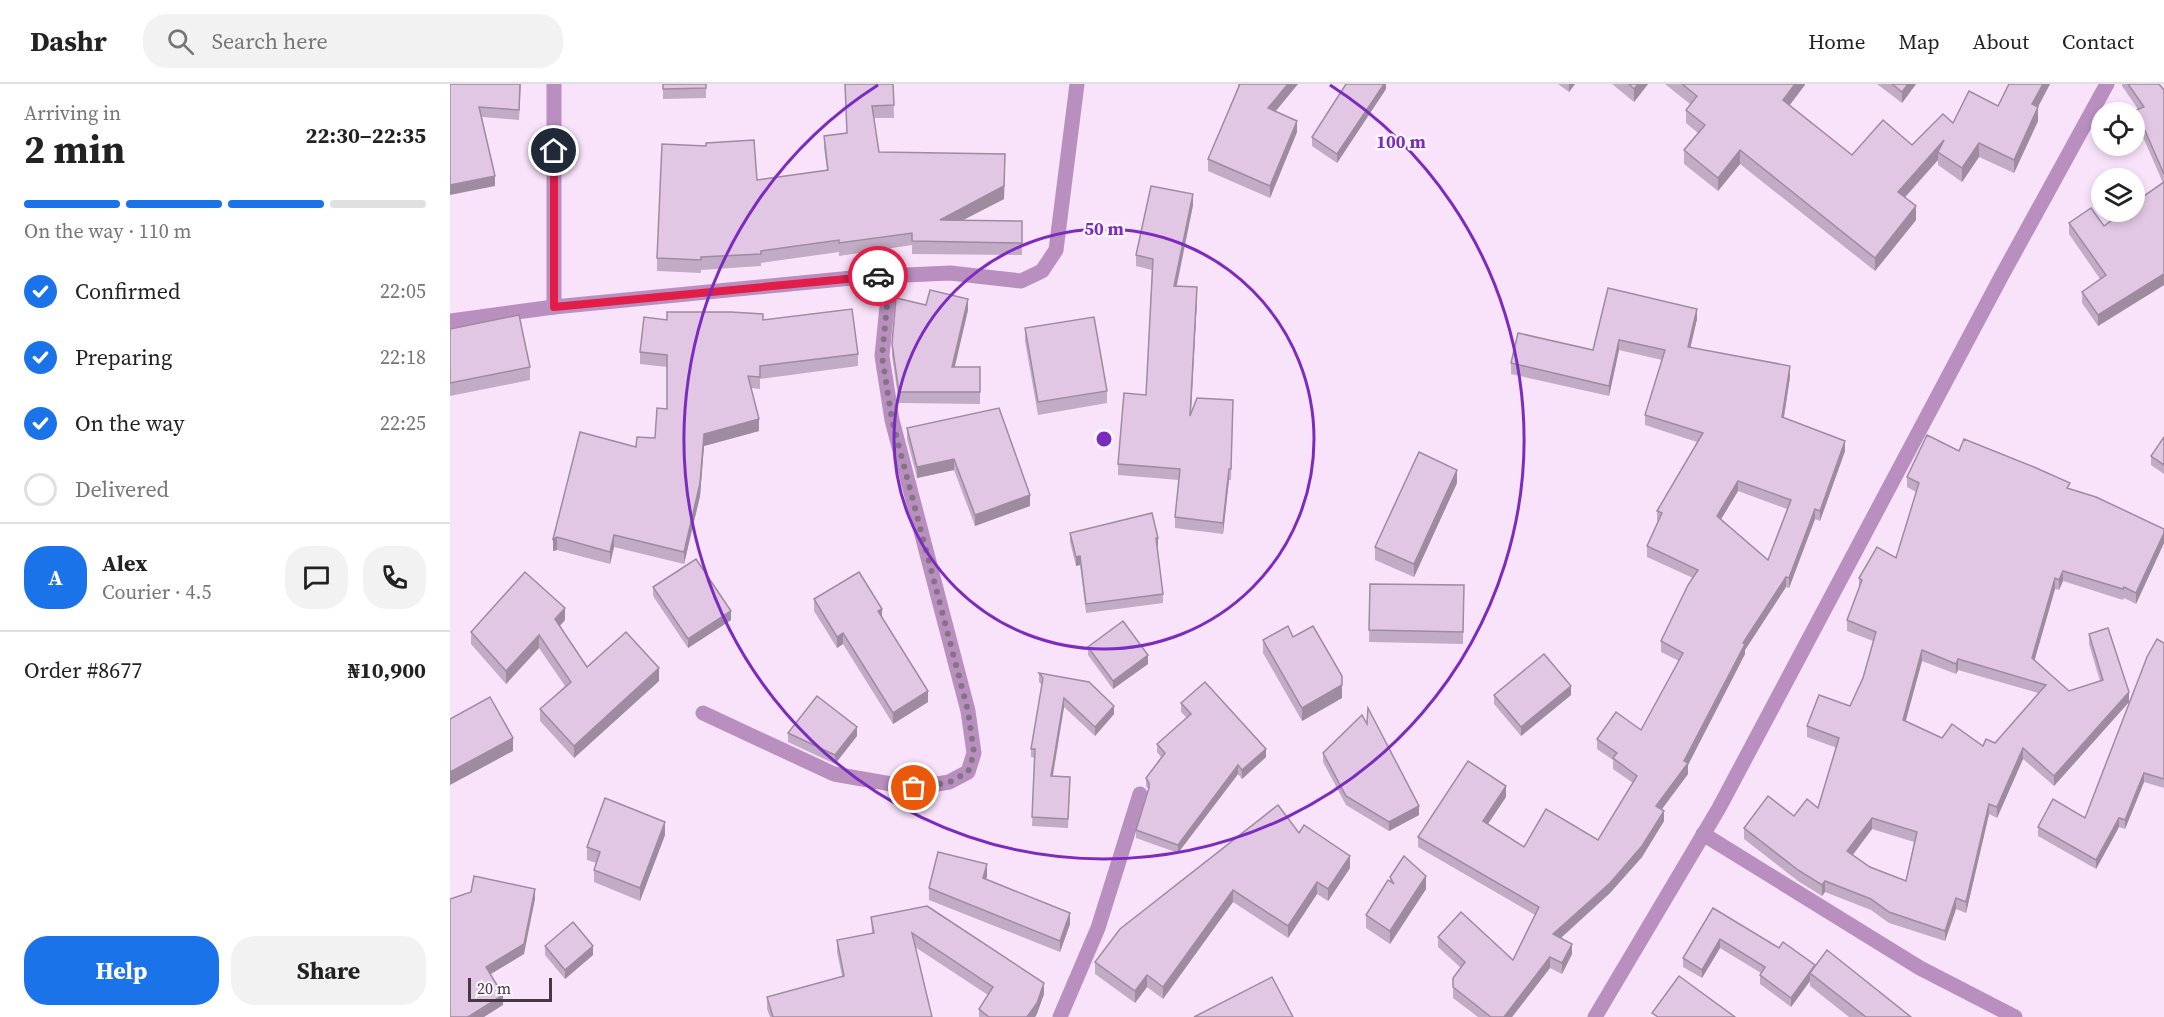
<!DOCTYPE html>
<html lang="en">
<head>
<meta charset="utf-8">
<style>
	:root { --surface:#fff; --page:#f2f2f2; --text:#222; --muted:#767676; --line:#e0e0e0; --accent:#1a73e8 }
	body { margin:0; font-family:"Source Serif 4",serif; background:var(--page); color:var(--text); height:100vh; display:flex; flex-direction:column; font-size:22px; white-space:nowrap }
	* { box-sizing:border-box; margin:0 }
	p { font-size:20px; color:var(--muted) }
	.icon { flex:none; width:33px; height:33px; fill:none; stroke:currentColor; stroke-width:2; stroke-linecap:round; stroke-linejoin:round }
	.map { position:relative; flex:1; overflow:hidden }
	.panel { display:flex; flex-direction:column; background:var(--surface); width:450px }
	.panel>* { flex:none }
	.buttons { position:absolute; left:1641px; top:18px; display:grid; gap:12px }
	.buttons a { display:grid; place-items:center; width:54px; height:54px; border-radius:50%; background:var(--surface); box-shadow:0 3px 9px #0003; font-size:30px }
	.scale { position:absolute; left:18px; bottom:15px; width:84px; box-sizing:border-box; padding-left:6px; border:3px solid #433844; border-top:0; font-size:16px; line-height:21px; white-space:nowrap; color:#433844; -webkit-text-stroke:4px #fcf6fc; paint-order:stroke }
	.pin { position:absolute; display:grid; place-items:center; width:51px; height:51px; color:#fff; margin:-26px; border:3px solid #fff; border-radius:50%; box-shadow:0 2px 6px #0007 }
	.courier { position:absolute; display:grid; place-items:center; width:60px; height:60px; margin:-30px; border:4px solid #e11d48; border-radius:50%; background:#fff; color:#222; box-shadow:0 2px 8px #0007 }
	.headline em { font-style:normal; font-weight:700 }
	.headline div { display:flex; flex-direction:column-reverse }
	.headline { display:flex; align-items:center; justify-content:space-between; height:102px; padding:0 24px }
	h1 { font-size:39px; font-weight:700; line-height:45px }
	.bar { display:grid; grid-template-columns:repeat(4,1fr); gap:9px 6px; align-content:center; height:72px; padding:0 24px }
	.bar i { height:8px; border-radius:4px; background:var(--line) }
	.bar .current { background:var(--accent) }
	.bar p { grid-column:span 4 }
	.line { display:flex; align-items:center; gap:15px; padding:0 24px; border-top:2px solid var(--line) }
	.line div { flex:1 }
	.round { display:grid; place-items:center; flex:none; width:63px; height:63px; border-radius:24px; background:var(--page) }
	ol { padding:0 24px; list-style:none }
	li { display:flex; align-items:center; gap:18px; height:66px }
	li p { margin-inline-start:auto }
	li .icon { padding:6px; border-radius:50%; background:var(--accent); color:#fff; stroke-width:4 }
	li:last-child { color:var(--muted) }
	li i { width:33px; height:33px; border:3px solid var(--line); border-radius:50% }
	.primary-button { display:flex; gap:12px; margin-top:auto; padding:12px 24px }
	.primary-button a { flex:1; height:69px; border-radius:24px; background:var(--accent); color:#fff; font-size:24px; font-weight:700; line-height:69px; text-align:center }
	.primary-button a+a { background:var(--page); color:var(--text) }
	header { display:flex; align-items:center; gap:36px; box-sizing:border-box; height:84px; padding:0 30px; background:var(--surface); border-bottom:2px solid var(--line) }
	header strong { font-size:28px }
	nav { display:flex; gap:33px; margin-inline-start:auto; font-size:21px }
	.search { width:420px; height:54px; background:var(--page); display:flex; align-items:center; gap:15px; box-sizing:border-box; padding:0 21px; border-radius:24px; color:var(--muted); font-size:22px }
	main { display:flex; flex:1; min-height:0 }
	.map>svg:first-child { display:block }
</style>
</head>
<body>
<header>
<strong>Dashr</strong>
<div class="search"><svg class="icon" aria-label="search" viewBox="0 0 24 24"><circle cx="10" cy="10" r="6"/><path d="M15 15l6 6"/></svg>Search here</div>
<nav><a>Home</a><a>Map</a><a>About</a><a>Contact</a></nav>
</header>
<main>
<section class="panel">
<div class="headline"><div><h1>2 min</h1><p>Arriving in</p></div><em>22:30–22:35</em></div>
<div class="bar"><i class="current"></i><i class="current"></i><i class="current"></i><i></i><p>On the way · 110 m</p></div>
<ol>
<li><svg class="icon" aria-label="check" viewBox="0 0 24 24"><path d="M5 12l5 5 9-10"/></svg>Confirmed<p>22:05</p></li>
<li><svg class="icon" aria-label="check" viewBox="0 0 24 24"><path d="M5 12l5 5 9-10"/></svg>Preparing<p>22:18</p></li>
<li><svg class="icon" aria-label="check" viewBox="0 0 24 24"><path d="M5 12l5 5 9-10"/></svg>On the way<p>22:25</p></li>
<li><i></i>Delivered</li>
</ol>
<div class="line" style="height:108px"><b class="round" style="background:var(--accent);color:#fff">A</b><div><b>Alex</b><p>Courier · 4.5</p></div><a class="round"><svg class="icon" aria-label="chat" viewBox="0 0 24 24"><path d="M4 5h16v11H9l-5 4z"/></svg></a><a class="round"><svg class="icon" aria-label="phone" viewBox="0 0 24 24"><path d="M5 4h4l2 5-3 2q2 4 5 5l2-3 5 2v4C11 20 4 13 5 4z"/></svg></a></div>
<div class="line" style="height:78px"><div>Order #8677</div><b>₦10,900</b></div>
<div class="primary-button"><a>Help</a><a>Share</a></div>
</section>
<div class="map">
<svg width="1714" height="933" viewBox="0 0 1714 933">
	<rect width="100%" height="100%" fill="#f9e3fb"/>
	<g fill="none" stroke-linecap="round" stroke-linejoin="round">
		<g stroke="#b98fbf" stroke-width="15">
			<path d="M104,0V223"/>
			<path d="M0,237L104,223L412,193L500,189L571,197L592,187L606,166L627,0"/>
			<path d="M253,629L384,690L464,704L499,698L518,688L524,669L518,627L442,336L432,272L440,192"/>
			<path d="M1253,750L1470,884L1565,933"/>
			<path d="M610,933L648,844L690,710"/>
			<path d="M1145,933L1269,724L1551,193L1657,0"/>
		</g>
	</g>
	<g fill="#c2abc5" fill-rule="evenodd">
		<path d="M0,0H71L69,36L32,33L45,102Z"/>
		<path d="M213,0L256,4V14L213,15Z"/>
		<path d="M443,0L444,34H424L429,68L555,82L554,115L513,136L572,137V171L462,170V161L389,172V168L311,179V182L251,186V189L207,187V174L256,62L307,96L377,86L374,64V52L396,49Z"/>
		<path d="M788,0H848L826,27L847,48L820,114L758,87V75L788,3Z"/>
		<path d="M936,0V5L887,79L862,62V53Z"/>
		<path d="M1108,0H1125L1119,8Z"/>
		<path d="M1162,0H1198L1184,18Z"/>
		<path d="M1215,0H1355L1339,21L1402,71L1462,61L1503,39L1548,22L1600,0L1588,23V37L1564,89L1529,73L1512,98L1488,81V76L1455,113L1466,136L1425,187L1290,80L1268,107L1234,80V66L1248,49L1236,39V26L1240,20Z"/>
		<path d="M1427,0H1466L1452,19Z"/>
		<path d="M1672,0H1709L1714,6V201L1648,242L1632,219V208L1650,195L1619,150V139L1654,142L1713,99L1686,37V26L1688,25L1672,2Z"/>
		<path d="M743,121L727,202L747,214L741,331L783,316L781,396H779L773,450L725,444V433L729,396L668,391V380L696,311L702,186L686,182V171Z"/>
		<path d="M1158,204L1247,235L1240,264L1340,293L1334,334L1395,367L1370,437L1365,435L1339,504L1336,503L1295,566V570L1238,681V690L1212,725L1214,737L1192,773L1160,809L1111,854L1122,870L1112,890L1100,884L1062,933H1028L1003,914V903L1011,884L988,863V853L1063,876L1085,831L968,763V753L1056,713L1038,740L1074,763L1148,756L1183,699L1163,685V676L1147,665V655L1191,646L1229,577L1211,568V557L1243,494L1197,473V462L1208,438L1207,437V427L1247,358L1195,341V331L1212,276L1169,266L1159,312L1061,290V279L1143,266ZM1288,407L1337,425L1318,476L1271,435Z"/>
		<path d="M476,221L518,226L504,283H530V320L449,319L442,272V260Z"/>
		<path d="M217,236H313L408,270V282L310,295V305L301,304L309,347L254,362L250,412L234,480L164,463L160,480L107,466L103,467V455L186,363L205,354L217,325V283L190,280V268Z"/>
		<path d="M575,244L657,307V319L588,331L575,257Z"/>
		<path d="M0,245L80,283V296L0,312Z"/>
		<path d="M457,344L580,422L525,442L504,386L467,394L457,355Z"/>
		<path d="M1714,353V390L1701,381V372Z"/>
		<path d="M1509,367L1620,405L1714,445V459L1686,520L1674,514L1673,516L1613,497L1609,506L1605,505L1584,577L1619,607L1650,597L1639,560V550L1679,618L1604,702L1573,675L1547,734L1539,730L1516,829L1506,825L1495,857L1439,839L1421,826L1375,808L1372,812L1348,797L1294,755V744L1344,732L1368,724L1387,664L1357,653V642L1400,622L1413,594L1423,557L1397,547V536L1409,505V494L1446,474L1466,408L1457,403V393ZM1472,577L1506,590L1508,586L1588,609L1545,659L1533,662L1492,654L1455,638ZM1422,745L1464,758L1456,797L1420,783L1403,771Z"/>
		<path d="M1007,399L964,493L925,476V463Z"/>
		<path d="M620,449L708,462L707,463L713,510V519L636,529L630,481L626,482L620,458Z"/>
		<path d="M920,500L1014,501L1013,560L919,558Z"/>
		<path d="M203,503L281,536L238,564L203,512Z"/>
		<path d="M364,515L432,534L478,618L443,640L393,560L387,564L364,527Z"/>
		<path d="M115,536L110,542L137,583L209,597L124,674L90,637V625L115,602L89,564L56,600L21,560V548Z"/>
		<path d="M813,556L892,614L852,637L813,569Z"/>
		<path d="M1714,559V704L1694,698L1675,745L1669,743L1646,785L1588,752V743L1635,734Z"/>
		<path d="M638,563L698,580L663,605L638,571Z"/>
		<path d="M589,589L664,630L645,652L614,623L603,692L620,702L618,744L582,742L585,674L581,673V665L592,601L589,598Z"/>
		<path d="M1044,611H1121L1071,652L1044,620Z"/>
		<path d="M731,619L816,673L792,695L788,690L728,769L686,754V746L699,706L696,702V694L711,673L707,668V660L737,634L731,628Z"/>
		<path d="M338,649L407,652L385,680L338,658Z"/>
		<path d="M873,669L969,731L939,747L896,721L873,678Z"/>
		<path d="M849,749L900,784L878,817L867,810L838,854L783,818L713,915L697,903L685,919L645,890V878Z"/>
		<path d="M215,751L190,817L144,798V786L146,779L137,776V763Z"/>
		<path d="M537,792L536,795L620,840L610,868L479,816V804Z"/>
		<path d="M940,793L976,805L940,860L916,844V831L940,798Z"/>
		<path d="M477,822L594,910L585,933H529V925L538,911L465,863L482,933H320L317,925V913L392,892L387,868V856L422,849L421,833Z"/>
		<path d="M1263,824L1329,864L1365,881L1461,933H1399L1360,902V897L1341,923L1310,900V891L1311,889L1270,864L1252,894L1233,883V874Z"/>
		<path d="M95,862L143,871L115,895L95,871Z"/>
	</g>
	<g fill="#9e8ba0">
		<path d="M838,0H848L818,36V24Z"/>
		<path d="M934,0H936V5L887,79V70Z"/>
		<path d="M1119,0H1125L1119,8Z"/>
		<path d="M1188,0H1198L1184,18V5Z"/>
		<path d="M1345,0H1355V1L1333,30V16Z"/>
		<path d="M1458,0H1466L1452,19V8Z"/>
		<path d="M1593,0H1600L1582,34V20Z"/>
		<path d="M1588,23V37L1564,89V76Z"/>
		<path d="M847,37V48L820,114V102Z"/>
		<path d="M1494,56L1488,68V76L1448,121V108Z"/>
		<path d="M1529,59V73L1512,98V84Z"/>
		<path d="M1290,66V80L1268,107V94Z"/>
		<path d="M555,70L554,115L490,148V136Z"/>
		<path d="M45,92V102L0,111V101Z"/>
		<path d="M743,110V121L724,213V202Z"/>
		<path d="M1466,122V136L1425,187V174Z"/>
		<path d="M1714,190V201L1648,242V231Z"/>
		<path d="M747,203V214L740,343V332Z"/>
		<path d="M518,215V226L502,295V283Z"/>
		<path d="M1247,225V235L1238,274V263Z"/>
		<path d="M1169,256V266L1159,312V302Z"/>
		<path d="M1340,282V293L1332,344V333Z"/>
		<path d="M309,335V347L254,362L250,412L234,480V468L254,350Z"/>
		<path d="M1395,357V367L1370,437V427Z"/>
		<path d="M504,375V386L467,394V383Z"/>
		<path d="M779,385V396L773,450V439Z"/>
		<path d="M1007,386V399L964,493V480Z"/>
		<path d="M1288,397V407L1267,442V432Z"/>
		<path d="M580,411V422L525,442V431Z"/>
		<path d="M1365,425V435L1339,504V494Z"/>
		<path d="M1714,449V459L1686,520V509Z"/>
		<path d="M164,451V463L160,480V468Z"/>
		<path d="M107,453V466L103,467V455Z"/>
		<path d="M706,454H708V462L706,463Z"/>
		<path d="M630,472V481L626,482V473Z"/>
		<path d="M1613,487V497L1609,506V496Z"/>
		<path d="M1336,493V503L1295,566V570L1238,681V690L1206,733V722L1293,559Z"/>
		<path d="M1605,494V505L1582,585V574Z"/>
		<path d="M115,524V536L105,547V535Z"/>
		<path d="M432,525V536L428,527Z"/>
		<path d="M281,527V536L238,564V555Z"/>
		<path d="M393,549V560L387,564V553Z"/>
		<path d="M89,551V564L56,600V587Z"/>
		<path d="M1472,566V577L1453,647V636Z"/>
		<path d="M698,571V580L663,605V597Z"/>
		<path d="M1508,575V586L1506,590V580Z"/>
		<path d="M209,584V597L124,674V662Z"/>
		<path d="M892,601V614L852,637V624Z"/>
		<path d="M1121,602V611L1071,652V643Z"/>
		<path d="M478,607V618L443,640V629Z"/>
		<path d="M1679,608V618L1604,702V692Z"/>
		<path d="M614,614V623L601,701V692Z"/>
		<path d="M664,622V630L645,652V643Z"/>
		<path d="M407,643V652L385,680V671Z"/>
		<path d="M63,654V667L0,701V688Z"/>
		<path d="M1573,664V675L1547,734V723Z"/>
		<path d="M816,665V673L792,695V686Z"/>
		<path d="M788,681V690L728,769V761Z"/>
		<path d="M1694,689V698L1675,745V736Z"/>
		<path d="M1056,702V713L1033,747V737Z"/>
		<path d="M1539,720V730L1516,829V818Z"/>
		<path d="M969,722V731L939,747V738Z"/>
		<path d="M1214,727V737L1192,773L1160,809L1103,861V850Z"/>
		<path d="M1422,734V745L1397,778V767Z"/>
		<path d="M1669,734V743L1646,785V776Z"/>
		<path d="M215,738V751L190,817V804Z"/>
		<path d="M900,772V784L878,817V805Z"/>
		<path d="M537,780V792L533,806V794Z"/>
		<path d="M976,792V805L940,860V847Z"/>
		<path d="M1375,797V808L1372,812V801Z"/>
		<path d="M867,798V810L838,854V842Z"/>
		<path d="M85,805V815L74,870L36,893V883Z"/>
		<path d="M783,806V818L713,915V903Z"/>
		<path d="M1506,814V825L1495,857V847Z"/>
		<path d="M620,829V840L610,868V857Z"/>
		<path d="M1270,855V864L1252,894V886Z"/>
		<path d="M1122,860V870L1112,890V879Z"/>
		<path d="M143,862V871L115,895V886Z"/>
		<path d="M1100,873V884L1062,933H1054Z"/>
		<path d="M1365,881L1360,889V897L1341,923V914Z"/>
		<path d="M697,891V903L685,919V907Z"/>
		<path d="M594,899V910L587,930L585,933H577Z"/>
		<path d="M53,911V921L34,933H18Z"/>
	</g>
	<g fill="#e2c7e5" stroke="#9e8ba0" stroke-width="1.5" fill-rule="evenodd">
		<path d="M0,0H70L69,26L29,23L45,92L0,101Z"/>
		<path d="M213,0H256V4L213,5Z"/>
		<path d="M395,0H443L444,21L422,22L429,68L555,70L554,102L490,136L572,137V159L462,157V149L389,159V156L311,167V170L251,173V176L207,174L212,60L256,62V59L304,56L307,96L378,86L374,52L397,49Z"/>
		<path d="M790,0H838L818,24L847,37L820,102L758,75Z"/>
		<path d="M896,0H934L887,70L862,53Z"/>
		<path d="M1179,0H1188L1184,5Z"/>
		<path d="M1232,0H1345L1333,16L1402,71L1433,36L1462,61L1493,30L1503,39L1519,7L1548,22L1559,0H1593L1582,20L1588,23L1564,76L1529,59L1512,84L1488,68L1494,56L1448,108L1466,122L1425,174L1290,66L1268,94L1234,66L1255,41L1236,26L1247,12Z"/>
		<path d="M1442,0H1458L1452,8Z"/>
		<path d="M1678,0H1709L1714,6V90L1686,26L1694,23Z"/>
		<path d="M1714,98V190L1648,231L1632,208L1656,191L1619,139L1641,124L1654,142L1673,128H1684V119Z"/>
		<path d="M701,102L743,110L724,202L747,203L740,332L747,314L783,316L781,385H779L773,439L725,433L730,385L668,380L674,309L696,311L703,175L686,171Z"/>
		<path d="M1158,204L1247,225L1238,263L1340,282L1332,333L1395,357L1370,427L1365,425L1339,494L1336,493L1293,559L1295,560L1234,677L1238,679L1206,722L1214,727L1192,762L1160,799L1103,850L1122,860L1112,879L1100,873L1054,933H1041L1003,903V894L1015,878L988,853L1011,828L1063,876L1089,823L968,753L1018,677L1056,702L1033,737L1074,763L1096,725L1148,756L1187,692L1163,674L1167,669L1147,655L1166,628L1191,646L1233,569L1211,557L1238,501L1248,486L1197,462L1212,429L1207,427L1253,349L1195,331L1215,266L1169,256L1159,302L1061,279L1068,249L1143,266ZM1288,397L1341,416L1318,476L1267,432Z"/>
		<path d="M480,206L518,215L502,283H530V308H449L442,260L446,214L476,221Z"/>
		<path d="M402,225L408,270L310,282V293L298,292L309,335L254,350L250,399L234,468L164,451L160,468L107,453L103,455L130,348L186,363L187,353L205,354L207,324L217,325V271L190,268L194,233L217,236V228H281L313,230V236Z"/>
		<path d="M69,231L80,283L0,299V245Z"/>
		<path d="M644,233L657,307L588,318L575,244Z"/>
		<path d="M549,324L580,411L525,431L504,375L467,383L457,344Z"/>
		<path d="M1477,351L1509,367L1514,355L1584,383L1620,399L1617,404L1646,413L1714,445V449L1686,509L1674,503L1673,505L1613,487L1609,496L1605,494L1582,574L1619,607L1653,596L1639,550L1658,544L1679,608L1604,692L1573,664L1547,723L1539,720L1516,818L1506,814L1495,847L1439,828L1421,815L1375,797L1372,801L1348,786L1294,744L1318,712L1344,732L1357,715L1368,724L1389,654L1357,642L1369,611L1400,622L1413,594L1426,548L1397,536L1412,496L1409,494L1427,463L1446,474L1469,399L1457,393ZM1472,566L1506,580L1508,575L1596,601L1545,659L1536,655L1533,662L1502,640L1492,654L1453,636ZM1422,734L1467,748L1456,797L1420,783L1397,767Z"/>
		<path d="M1714,353V381L1701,372Z"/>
		<path d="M969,368L1007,386L964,480L925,463Z"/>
		<path d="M702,429L708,454H706L713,510L636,520L630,472L626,473L620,449Z"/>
		<path d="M246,475L281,527L238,555L203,503Z"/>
		<path d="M75,488L115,524L105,535L137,583L176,548L209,584L124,662L90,625L121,598L89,551L56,587L21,548Z"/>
		<path d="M409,488L432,525L428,527L478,607L443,629L393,549L387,553L364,515Z"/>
		<path d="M920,500L1014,501L1013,548L919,546Z"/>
		<path d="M673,537L698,571L663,597L638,563Z"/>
		<path d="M838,542L843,553L863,542L892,592V601L852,624L813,556Z"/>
		<path d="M1707,555L1714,559V695L1694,689L1675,736L1669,734L1646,776L1588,743L1603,715L1635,734L1697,573Z"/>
		<path d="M1094,570L1121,602L1071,643L1044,611Z"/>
		<path d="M589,589L639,598L664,622L645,643L614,614L601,692L620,693L618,735L582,733L585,665H581L593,594Z"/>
		<path d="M755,598L816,665L792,686L788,681L728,761L686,746L699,704V699L696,694L715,669L707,660L741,630L731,619Z"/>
		<path d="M367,612L407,643L385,671L338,649Z"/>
		<path d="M40,613L63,654L0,688V635Z"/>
		<path d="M918,624L969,722L939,738L896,712L873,669L912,631L917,640Z"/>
		<path d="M155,714L215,738L190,804L144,786L150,768L137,763Z"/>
		<path d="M828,721L849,749L854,741L900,772L878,805L867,798L838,842L783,806L713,903L697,891L685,907L645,878L670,845Z"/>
		<path d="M488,768L537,780L533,794L620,829L610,857L479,804Z"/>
		<path d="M954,772L976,792L940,847L916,831L938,796L944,800L940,793Z"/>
		<path d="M24,792L85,805L74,860L36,883L53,911L18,933H0V815L21,808Z"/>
		<path d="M477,822L594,899L587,919L577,933H539L529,925L543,903L462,849L482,933H323L317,913L394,892L387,856L424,849L421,833Z"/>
		<path d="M1263,824L1329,864L1333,858L1365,881L1341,914L1310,891L1315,883L1270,855L1252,886L1233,874Z"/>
		<path d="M123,838L143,862L115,886L95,862Z"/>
		<path d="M1377,866L1461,933H1416L1360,889Z"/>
		<path d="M1229,892L1285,933H1208L1202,929Z"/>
		<path d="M822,893L843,933H744Z"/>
	</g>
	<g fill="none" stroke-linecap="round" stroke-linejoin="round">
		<path stroke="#837484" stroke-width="6" stroke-dasharray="0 10.8" d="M428,192H440L432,272L442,336L518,627L524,669L518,688L500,698L464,704"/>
		<path stroke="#e11d48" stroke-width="8" d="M104,67V223L428,192"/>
	</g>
	<g fill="none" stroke="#7b2cbf" stroke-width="3">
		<circle cx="654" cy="355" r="210"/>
		<path d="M880 1A420 420 0 1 1 428 1"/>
	</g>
	<circle cx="654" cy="355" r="9" fill="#7b2cbf" stroke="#fcf6fc" stroke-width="3"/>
	<g font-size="18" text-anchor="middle" font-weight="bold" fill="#7b2cbf" stroke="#fcf6fc" stroke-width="5" stroke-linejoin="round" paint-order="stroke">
		<text x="951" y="64">100 m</text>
		<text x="654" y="151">50 m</text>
	</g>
</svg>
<div class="buttons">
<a><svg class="icon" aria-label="locate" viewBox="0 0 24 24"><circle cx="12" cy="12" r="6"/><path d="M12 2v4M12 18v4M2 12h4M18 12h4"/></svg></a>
<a><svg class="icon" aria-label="layers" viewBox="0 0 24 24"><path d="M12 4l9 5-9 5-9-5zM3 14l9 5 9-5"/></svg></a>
</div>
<div class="scale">20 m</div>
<div class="pin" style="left:464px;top:704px;background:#ea580c"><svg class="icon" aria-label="bag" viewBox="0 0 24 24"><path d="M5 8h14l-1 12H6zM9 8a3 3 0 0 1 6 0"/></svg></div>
<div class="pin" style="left:104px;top:67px;background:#1f2937"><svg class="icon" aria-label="home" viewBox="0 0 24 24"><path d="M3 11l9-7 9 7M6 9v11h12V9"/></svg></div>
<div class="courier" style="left:428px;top:192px"><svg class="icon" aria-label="car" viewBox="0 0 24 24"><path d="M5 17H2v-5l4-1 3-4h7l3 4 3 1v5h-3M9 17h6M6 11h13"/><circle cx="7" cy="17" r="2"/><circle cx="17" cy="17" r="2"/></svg></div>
</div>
</main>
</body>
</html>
